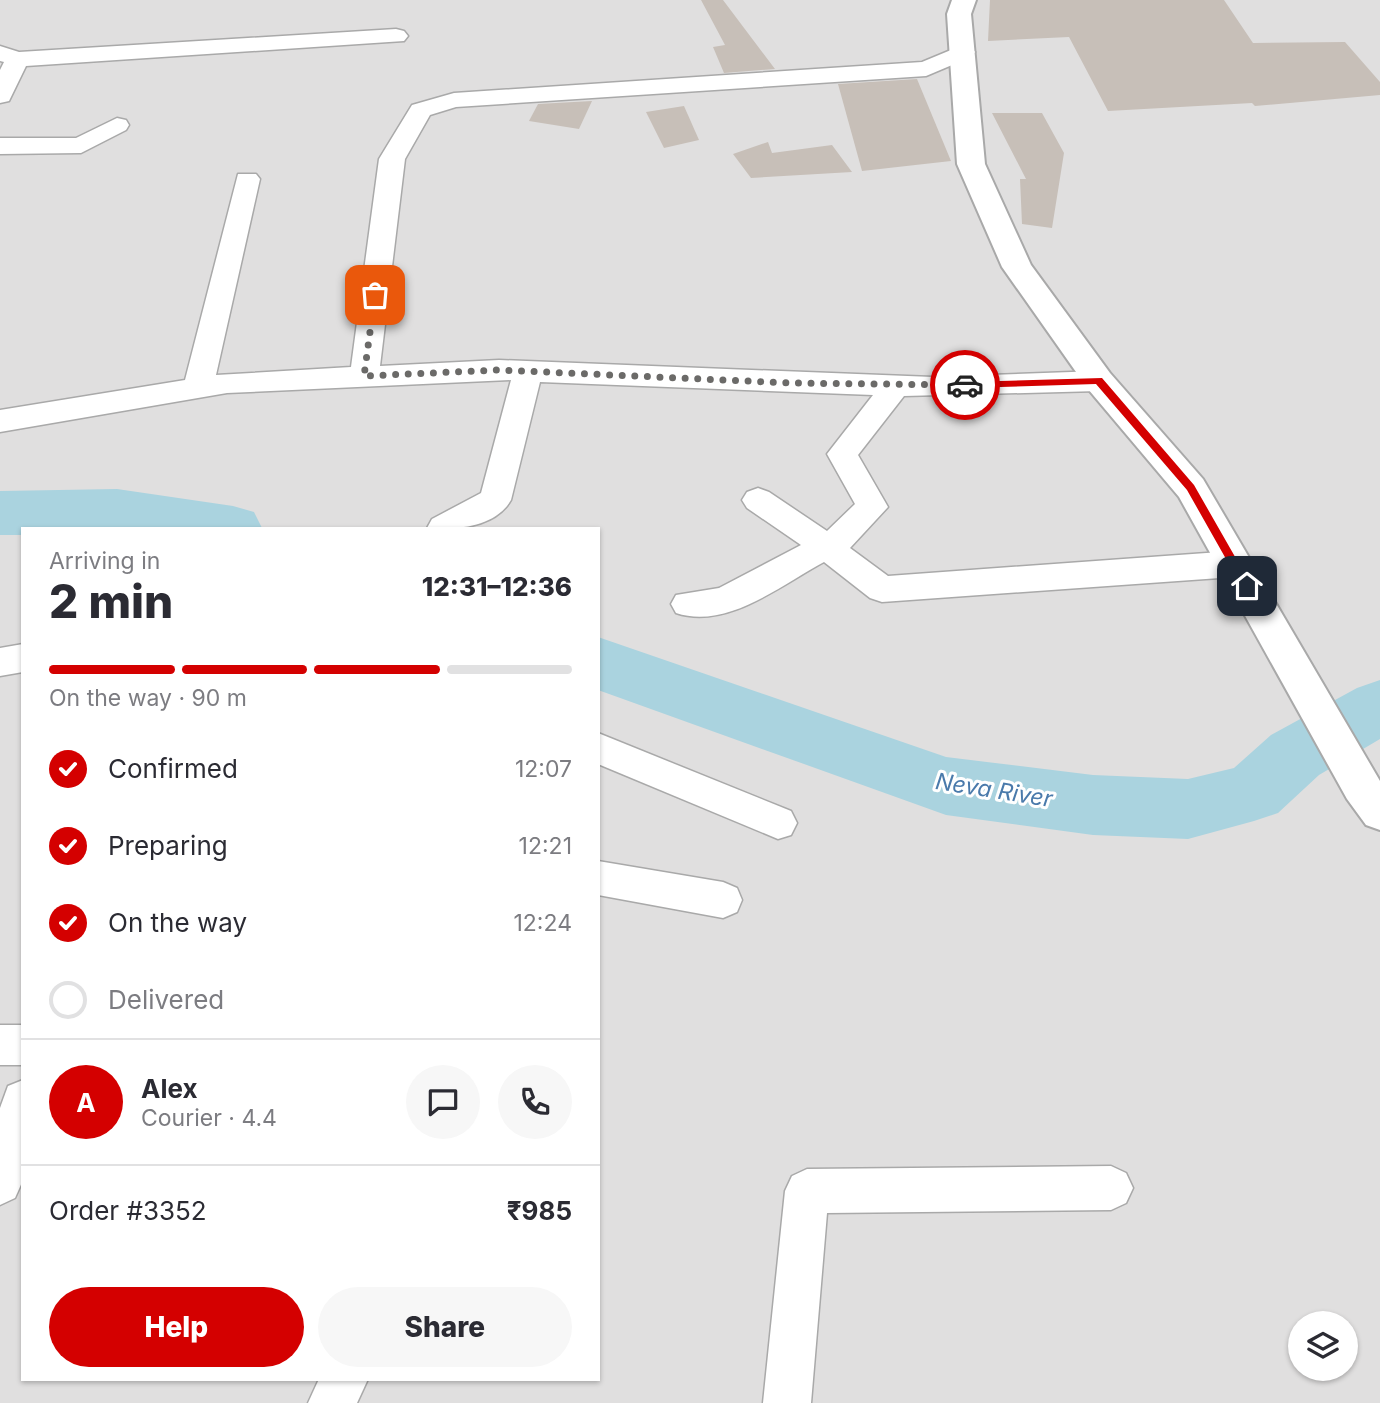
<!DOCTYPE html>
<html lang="en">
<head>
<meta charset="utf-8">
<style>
	:root { --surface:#fff; --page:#f7f7f7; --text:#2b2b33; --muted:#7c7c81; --line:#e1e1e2; --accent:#d40000 }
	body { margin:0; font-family:Inter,sans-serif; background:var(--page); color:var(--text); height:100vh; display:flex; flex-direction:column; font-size:26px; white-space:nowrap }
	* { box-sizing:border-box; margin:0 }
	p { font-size:23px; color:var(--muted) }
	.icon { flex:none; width:38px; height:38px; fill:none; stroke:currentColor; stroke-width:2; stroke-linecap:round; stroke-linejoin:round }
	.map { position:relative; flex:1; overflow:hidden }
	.sheet { position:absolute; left:21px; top:527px; width:579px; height:854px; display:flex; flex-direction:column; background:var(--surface); border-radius:0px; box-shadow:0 2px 5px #0004 }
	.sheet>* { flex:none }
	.controls { position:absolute; left:1288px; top:1311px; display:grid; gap:14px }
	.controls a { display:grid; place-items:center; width:70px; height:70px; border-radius:50%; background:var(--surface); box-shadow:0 2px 5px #0004; font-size:35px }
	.pin { position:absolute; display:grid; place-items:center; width:60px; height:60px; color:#fff; margin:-30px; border-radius:14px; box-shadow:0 4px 10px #0006 }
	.courier { position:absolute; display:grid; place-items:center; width:70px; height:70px; margin:-35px; border:5px solid #d40000; border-radius:50%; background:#fff; color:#222; box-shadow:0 2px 9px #0007 }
	.overview em { font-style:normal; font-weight:800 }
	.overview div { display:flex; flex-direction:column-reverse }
	.overview { display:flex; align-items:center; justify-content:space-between; height:119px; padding:0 28px }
	h1 { font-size:46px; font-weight:800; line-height:52px }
	.bar { display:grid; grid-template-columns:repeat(4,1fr); gap:10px 7px; align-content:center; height:84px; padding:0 28px }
	.bar i { height:9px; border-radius:5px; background:var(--line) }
	.bar .active { background:var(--accent) }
	.bar p { grid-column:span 4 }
	.line { display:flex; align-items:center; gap:18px; padding:0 28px; border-top:2px solid var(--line) }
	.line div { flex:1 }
	.round { display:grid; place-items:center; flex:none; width:74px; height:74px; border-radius:37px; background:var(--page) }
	ol { padding:0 28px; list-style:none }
	li { display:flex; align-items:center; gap:21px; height:77px }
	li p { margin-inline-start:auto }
	li .icon { padding:7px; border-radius:50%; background:var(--accent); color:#fff; stroke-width:4 }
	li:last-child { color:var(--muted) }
	li i { width:38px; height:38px; border:4px solid var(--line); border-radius:50% }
	.action { display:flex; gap:14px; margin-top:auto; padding:14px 28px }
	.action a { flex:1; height:80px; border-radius:42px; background:var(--accent); color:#fff; font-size:28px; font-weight:800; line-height:80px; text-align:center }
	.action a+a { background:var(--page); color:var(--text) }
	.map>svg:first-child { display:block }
</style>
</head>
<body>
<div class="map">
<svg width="1380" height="1403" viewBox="0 0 1380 1403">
	<rect width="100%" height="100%" fill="#f2efe9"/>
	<path fill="#e0dfdf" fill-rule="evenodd" d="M0,0H1380V1403H0ZM23,528H598V1379H23ZM1300,1323H1346V1368H1300Z"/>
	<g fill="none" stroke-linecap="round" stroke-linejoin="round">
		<g fill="#aad3df" fill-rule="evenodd">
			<path d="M117,489L233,506L254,512L262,528H23V535H0V491Z"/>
			<path d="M598,637L946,757L1093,775L1188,779L1234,768L1271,735L1357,688L1380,680V739L1319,775L1278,813L1254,821L1188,839L1093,835L946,815L598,690Z"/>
		</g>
	</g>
	<g fill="#c7bfb8">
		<path d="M701,0H723L775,69L724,73L713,47L725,45Z"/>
		<path d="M990,0H1224L1253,43L1345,42L1380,82V95L1255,106L1252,103L1108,111L1069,37L988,41Z"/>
		<path d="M917,79L951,161L862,171L838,84Z"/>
		<path d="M592,101L579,129L529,121L538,104Z"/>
		<path d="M684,106L699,140L664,148L646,112Z"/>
		<path d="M992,113H1042L1064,153L1052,228L1022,224L1020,179H1026Z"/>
		<path d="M768,142L772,153L832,145L852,172L751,178L733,154Z"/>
	</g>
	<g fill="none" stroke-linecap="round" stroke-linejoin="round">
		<g stroke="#a9a9a9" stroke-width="3">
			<g id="minor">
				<path d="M396,29L404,31L408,36L404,41L26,66L9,101L0,103V70L4,62L0,61V46L19,52Z"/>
				<path d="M963,45L971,47L975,52L971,57L926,76L456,107L430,115L405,159L380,366L499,360L933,377L1099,371L1109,374L1114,381L1109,388L1099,391L904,396L858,455L888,507L850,548L888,576L1234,551L1246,555L1250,564L1246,573L1234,577L882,602L870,598L824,562C781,585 727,630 676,613L671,604L676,595L719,588L801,545L747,508L742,500L747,492L758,488L769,492L827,531L855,504L827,454L873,395L540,382L511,500C495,528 455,530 427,528L432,519L481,493L511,380L227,393L0,432V410L185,380L238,174H256L260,179L216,375L351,367L379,159L412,105L454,93L922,62Z"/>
				<path d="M117,118L126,120L129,125L126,130L81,153L0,154V138H76Z"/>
				<path d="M23,644V672L0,676V648Z"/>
				<path d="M598,733L791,811L797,823L791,835L778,839L598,764Z"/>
				<path d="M598,861L723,882L737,888L742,900L737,912L723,918L598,895Z"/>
				<rect x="0" y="1025" width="23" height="40"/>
				<path d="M23,1080V1180L15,1198L0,1205V1108L8,1086Z"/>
				<path d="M1111,1166L1126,1173L1133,1188L1126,1203L1111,1210L827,1213L811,1403H763L785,1191L792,1176L807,1169Z"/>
				<path d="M319,1379H368L357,1403H308Z"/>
			</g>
		</g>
		<g stroke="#a9a9a9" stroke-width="4">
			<path id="tertiary" d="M952,0H976L971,14L985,164L1031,265L1110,373L1203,479L1380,781V830L1366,825L1347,799L1179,497L1088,389L1002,267L957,164L947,14Z"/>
		</g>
		<use href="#minor" fill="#fff" fill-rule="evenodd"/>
		<use href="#tertiary" fill="#fff" fill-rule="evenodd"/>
	</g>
	<path fill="#d40000" d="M1102,378L1194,485L1250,583V589H1243L1187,490L1096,384L965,388L960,385L965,382Z"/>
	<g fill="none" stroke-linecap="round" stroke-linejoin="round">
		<path stroke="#6b6a68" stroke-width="7" stroke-dasharray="0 12.6" d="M375,295L364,376L499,370L791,383L965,385"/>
	</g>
	<g text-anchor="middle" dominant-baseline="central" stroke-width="6" stroke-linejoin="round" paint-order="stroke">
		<g font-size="23" font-style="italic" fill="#4a7aab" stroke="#fff">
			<text transform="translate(994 790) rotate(9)">Neva River</text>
		</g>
	</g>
</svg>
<div class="controls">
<a><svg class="icon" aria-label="layers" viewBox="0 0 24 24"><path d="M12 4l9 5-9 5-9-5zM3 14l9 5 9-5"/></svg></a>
</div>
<div class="pin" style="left:375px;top:295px;background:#ea580c"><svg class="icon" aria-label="bag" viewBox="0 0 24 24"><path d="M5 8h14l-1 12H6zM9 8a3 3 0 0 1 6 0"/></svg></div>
<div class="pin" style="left:1247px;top:586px;background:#1f2937"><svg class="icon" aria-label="home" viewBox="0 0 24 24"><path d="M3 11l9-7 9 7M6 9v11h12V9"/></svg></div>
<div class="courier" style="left:965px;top:385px"><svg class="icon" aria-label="car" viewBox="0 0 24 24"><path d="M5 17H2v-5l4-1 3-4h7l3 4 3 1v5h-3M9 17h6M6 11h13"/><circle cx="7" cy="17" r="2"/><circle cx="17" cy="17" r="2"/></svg></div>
<section class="sheet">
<div class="overview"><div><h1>2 min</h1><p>Arriving in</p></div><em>12:31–12:36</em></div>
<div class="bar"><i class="active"></i><i class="active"></i><i class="active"></i><i></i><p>On the way · 90 m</p></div>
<ol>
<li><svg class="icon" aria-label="check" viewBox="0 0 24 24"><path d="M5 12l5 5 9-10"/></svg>Confirmed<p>12:07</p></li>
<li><svg class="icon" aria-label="check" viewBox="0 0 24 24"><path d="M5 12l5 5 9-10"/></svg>Preparing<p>12:21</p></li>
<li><svg class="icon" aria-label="check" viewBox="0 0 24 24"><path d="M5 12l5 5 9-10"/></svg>On the way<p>12:24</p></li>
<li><i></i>Delivered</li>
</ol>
<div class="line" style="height:126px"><b class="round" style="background:var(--accent);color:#fff">A</b><div><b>Alex</b><p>Courier · 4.4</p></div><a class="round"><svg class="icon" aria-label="chat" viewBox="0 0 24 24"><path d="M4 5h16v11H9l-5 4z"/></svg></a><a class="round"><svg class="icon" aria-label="phone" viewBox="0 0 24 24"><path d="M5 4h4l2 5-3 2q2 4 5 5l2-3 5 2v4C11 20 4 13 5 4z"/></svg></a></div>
<div class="line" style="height:91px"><div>Order #3352</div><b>₹985</b></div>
<div class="action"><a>Help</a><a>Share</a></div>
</section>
</div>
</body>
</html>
